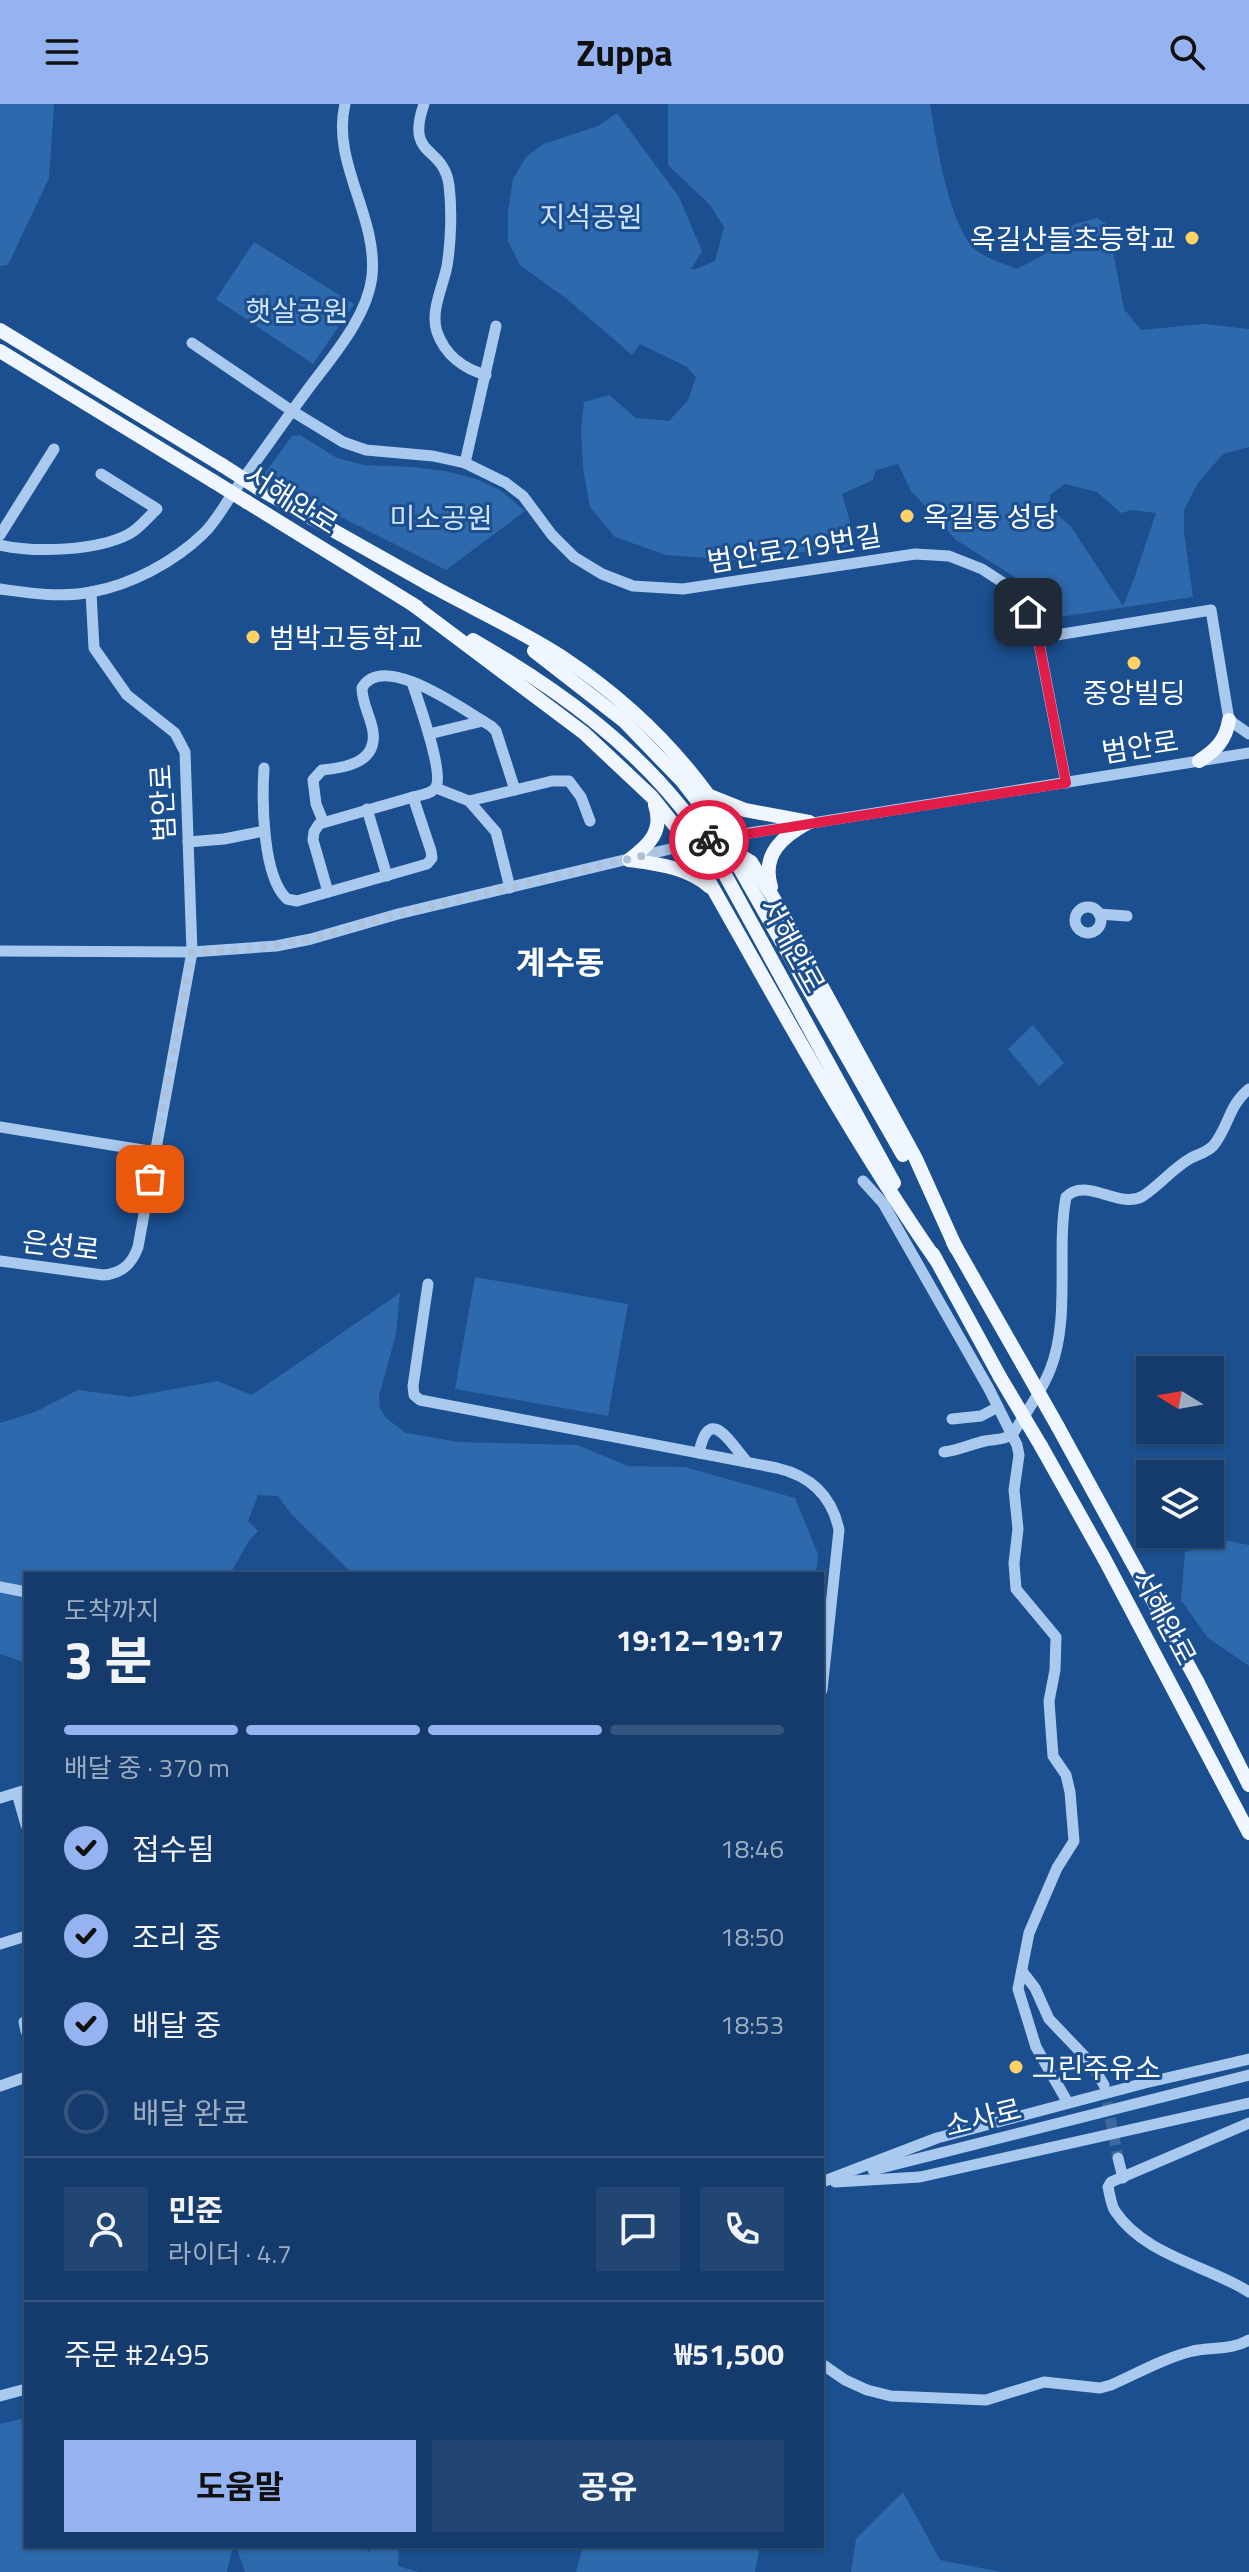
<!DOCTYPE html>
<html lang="ko">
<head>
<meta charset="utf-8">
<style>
	:root { --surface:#143b6b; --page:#214673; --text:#f1f3f6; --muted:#9dadc1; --line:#33557e; --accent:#95b2f1 }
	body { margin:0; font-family:"Titillium Web","Noto Sans KR",sans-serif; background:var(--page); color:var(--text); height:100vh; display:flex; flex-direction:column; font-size:30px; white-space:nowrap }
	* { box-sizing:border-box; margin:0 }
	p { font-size:26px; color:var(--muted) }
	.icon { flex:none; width:44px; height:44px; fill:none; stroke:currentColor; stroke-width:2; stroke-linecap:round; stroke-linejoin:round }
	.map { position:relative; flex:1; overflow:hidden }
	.details { position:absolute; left:24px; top:1468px; width:800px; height:976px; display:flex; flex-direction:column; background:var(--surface); border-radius:0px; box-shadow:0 2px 6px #0004,0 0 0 2px var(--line) }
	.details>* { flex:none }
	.needle { width:52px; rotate:281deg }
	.tools { position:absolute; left:1136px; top:1252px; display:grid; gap:16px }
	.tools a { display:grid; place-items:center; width:88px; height:88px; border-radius:0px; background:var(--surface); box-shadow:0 2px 6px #0004,0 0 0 2px var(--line); font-size:40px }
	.pin { position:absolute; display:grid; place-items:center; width:68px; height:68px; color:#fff; margin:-34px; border-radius:16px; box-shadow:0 4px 12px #0006 }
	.courier { position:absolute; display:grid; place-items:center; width:80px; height:80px; margin:-40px; border:6px solid #e11d48; border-radius:50%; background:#fff; color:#222; box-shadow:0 2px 10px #0007 }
	.headline em { font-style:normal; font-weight:700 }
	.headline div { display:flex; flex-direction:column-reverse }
	.headline { display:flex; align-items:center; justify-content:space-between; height:136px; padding:0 40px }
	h1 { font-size:52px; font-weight:700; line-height:60px }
	.bar { display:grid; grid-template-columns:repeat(4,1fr); gap:12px 8px; align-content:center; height:96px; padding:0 40px }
	.bar i { height:10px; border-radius:6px; background:var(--line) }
	.bar .active { background:var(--accent) }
	.bar p { grid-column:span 4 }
	.line { display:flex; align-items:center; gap:20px; padding:0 40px; border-top:2px solid var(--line) }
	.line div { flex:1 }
	.round { display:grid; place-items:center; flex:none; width:84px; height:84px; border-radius:0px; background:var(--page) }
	ol { padding:0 40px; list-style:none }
	li { display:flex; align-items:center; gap:24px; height:88px }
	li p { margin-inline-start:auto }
	li .icon { padding:8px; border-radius:50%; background:var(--accent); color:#111; stroke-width:4 }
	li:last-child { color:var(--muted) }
	li i { width:44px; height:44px; border:4px solid var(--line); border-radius:50% }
	.cta { display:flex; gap:16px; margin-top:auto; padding:16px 40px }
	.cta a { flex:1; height:92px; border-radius:0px; background:var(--accent); color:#111; font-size:32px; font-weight:700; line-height:92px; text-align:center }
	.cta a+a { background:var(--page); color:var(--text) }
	header { display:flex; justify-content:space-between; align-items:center; height:104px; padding:0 40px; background:var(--accent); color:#111; font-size:36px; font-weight:700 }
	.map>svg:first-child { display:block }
</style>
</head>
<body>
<header><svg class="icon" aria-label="menu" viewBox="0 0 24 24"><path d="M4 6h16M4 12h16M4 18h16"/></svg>Zuppa<svg class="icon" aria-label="search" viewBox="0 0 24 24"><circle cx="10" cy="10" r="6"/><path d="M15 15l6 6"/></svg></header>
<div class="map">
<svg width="1249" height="2468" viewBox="0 0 1249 2468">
	<rect width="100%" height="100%" fill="#1b4f8f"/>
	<g fill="#2e69ad" fill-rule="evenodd">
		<path d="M0,0H54L49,74L8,161L0,162Z"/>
		<path d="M668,0H930C936,36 949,124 977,147C987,155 1005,160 1017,165L1047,149L1065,123L1097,114L1108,121L1124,205L1141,226L1204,220L1249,225V343L1223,350L1198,379L1184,406V428L1193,493L1052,514L1042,490L956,436L911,387L898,360L876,366L873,376L842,390L852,424L850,443L782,450L761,458L666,451L615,433L590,403L583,364L581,325L584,298L609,291L636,314L669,317L688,296L696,273L687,263L640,240L632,251L567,195L520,161L508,137V108L513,75L526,53L543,40L598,22L617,9L679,93L702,147L691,165H696L715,157L724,123L710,101L668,61ZM1065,380L1097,388L1121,409L1132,406L1156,409L1134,475L1123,502L1070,421L1050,405V391Z"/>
		<path d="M254,138L354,200L313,260L216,195Z"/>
		<path d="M300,331L337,354L364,361L413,363L445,367L476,375L500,386L525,407L446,466L262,373L292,332Z"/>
		<path d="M1033,921L1064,959L1039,982L1008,945Z"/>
		<path d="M475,1173L628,1200L608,1312L455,1285Z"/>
		<path d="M400,1189L396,1230L379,1292L380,1304L386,1314L406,1329L459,1338L577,1341L628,1362L685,1363L795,1394L818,1450L816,1470H353L291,1410L278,1392L258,1391L248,1417L258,1427L248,1438L230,1470H26V1559L0,1550V1319L35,1308L78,1286L130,1293L217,1277L252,1291Z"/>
		<path d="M1219,1435L1249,1441V1562L1208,1534L1181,1496L1185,1448Z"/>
		<path d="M26,2314V2442H233L227,2468H0V2320Z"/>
		<path d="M903,2388L940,2456L1001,2468H851L856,2435Z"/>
		<path d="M236,2442H365L369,2449V2442H399L398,2462L418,2468H245Z"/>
		<path d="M583,2442H760L755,2468H576Z"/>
	</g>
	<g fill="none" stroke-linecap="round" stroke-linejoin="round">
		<path stroke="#3d69a0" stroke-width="11" stroke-dasharray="11 5.5" stroke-linecap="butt" d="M1104,1982L1118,2054"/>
		<g stroke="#a9c9ee" stroke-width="11">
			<path d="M424,0C405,55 443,40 449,81C452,106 451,138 447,162C443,183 430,207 437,228C445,251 464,265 486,271"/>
			<path d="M192,239L292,307L343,338L366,346L433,352L465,359L506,379L523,392L552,431L574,453L602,470L633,482L683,485L915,450L949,452L982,465L1002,478L1028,508L1038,534L1066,679"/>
			<path d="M465,359L496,222"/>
			<path d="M0,431L54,345"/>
			<path d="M0,441C35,449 97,447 129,430C139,425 149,412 157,405L101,370"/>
			<path d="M0,485C29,489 61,494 91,488C131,481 174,458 203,430C216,418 225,400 235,386C258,355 280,323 303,292C328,257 367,216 372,172C378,112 331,59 345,0"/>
			<path d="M1038,534L1211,506L1229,616L1249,630"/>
			<path d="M429,630L483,617"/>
			<path d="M264,664C262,696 262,772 287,795L297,797L427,760L432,754L431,747L413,693C420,691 432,690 436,683C444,667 418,597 412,578"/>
			<path d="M436,684L469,697L496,728L510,784"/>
			<path d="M469,697L515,686"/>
			<path d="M367,705L387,772"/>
			<path d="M323,717L316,700L313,676L322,666C344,664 377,659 373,628C371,613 362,600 362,584C383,546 465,607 491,622L496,627L515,686L552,677H569L581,693L590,717"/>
			<path d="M188,738L224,735L264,727"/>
			<path d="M328,788L313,736L314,728L319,720L413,693"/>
			<circle cx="1088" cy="816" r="13"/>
			<path d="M1099,810L1127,812"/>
			<path d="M0,847L192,848L276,842L311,835L398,810L712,735L1249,649"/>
			<path d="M0,1023L155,1048"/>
			<path d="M863,1077L883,1099L989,1285L1017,1341L1019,1351L1014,1386L1018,1425L1014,1459L1016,1485L1056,1533L1055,1566L1049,1597L1051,1625L1053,1652L1066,1671L1070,1688L1074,1737L1057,1764L1029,1829L1018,1885L1036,1943L1068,1999"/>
			<path d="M0,1157L103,1171C122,1170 132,1160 138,1143L192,848L185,648L175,629L127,591L94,544L91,488"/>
			<path d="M428,1180L413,1282L414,1291L420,1296L777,1364C811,1372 832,1392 839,1426L822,1586"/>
			<path d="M952,1315L981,1312L998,1303"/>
			<path d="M944,1348C960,1346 971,1340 985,1337C996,1335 1003,1336 1012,1331C1025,1310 1041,1289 1050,1266C1071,1215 1056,1146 1066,1093C1086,1072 1120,1106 1143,1092C1160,1081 1173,1064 1191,1054C1199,1050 1207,1048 1213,1042C1229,1023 1228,1002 1249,985"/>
			<path d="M699,1349C709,1300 729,1337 747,1358"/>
			<path d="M0,1483L26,1488"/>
			<path d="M17,1689L26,1721"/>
			<path d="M0,1694L26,1686"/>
			<path d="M0,1840L26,1832"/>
			<path d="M1022,1867L1035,1884L1049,1915L1091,1959L1104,1981"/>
			<path d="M24,1918L26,1927"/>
			<path d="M0,1982L26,1973"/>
			<path d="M1249,2019L1111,2078L1108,2083C1110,2091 1111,2101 1115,2107C1145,2152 1207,2161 1249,2188"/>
			<path d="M1118,2054L1123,2074"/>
			<path d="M873,2066L1249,1971"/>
			<path d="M822,2078L937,2034L1145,1979L1249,1955"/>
			<path d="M835,2078L920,2073L1249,1999"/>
			<path d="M822,2260L845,2276L867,2286L891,2292L986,2296L1044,2278L1100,2284L1111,2281C1138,2269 1164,2254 1193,2247C1212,2243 1232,2246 1249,2236"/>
			<path d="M0,2292L26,2285"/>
		</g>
		<g stroke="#f0f6ff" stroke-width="14">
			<path d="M0,226L222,361"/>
			<path d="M0,247L213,377"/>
			<path d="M258,384L432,482"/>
			<path d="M247,398L417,503"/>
			<path d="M425,478C471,504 521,526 565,555C628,597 683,651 724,714L712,735L751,758L774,795L915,1053L956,1144"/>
			<path d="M412,500L584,629L652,693L679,727L712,735L702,765C777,897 849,1031 936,1156"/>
			<path d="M473,536C557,585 635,640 694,720"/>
			<path d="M534,547L624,617L682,677L710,713"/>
			<path d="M1199,657C1216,646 1226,636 1229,616"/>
			<path d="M710,692L745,706L809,718"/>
			<path d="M629,756C658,760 687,763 710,783"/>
			<path d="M629,756C649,741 664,727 655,701"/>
			<path d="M739,763L903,1051"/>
			<path d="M723,767L894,1079"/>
			<path d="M771,783C761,750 783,732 809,718"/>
			<path d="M953,1138L1023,1261"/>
			<path d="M933,1150L1000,1273"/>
			<path d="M1058,1323L1197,1577L1249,1681"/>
			<path d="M1041,1342L1105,1456L1249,1729"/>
		</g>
		<g stroke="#f0f6ff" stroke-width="14">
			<path d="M222,361L258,384"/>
			<path d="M213,377L247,398"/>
			<path d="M710,713L739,763"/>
			<path d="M694,720L723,767"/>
			<path d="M1023,1261L1058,1323"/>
			<path d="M1000,1273L1041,1342"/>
		</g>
	</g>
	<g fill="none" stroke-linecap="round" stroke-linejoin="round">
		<path stroke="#afc1d8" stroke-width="8" stroke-dasharray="0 14.4" d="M150,1075L192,848L257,844L311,835L398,810L709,736"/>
		<path stroke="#e11d48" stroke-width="10" d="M709,736L1066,679L1038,534L1028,508"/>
	</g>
	<g fill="#ffd166" stroke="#1b4f8f" stroke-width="3">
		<circle cx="1192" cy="134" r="8"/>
		<circle cx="907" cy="412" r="8"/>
		<circle cx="253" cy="533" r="8"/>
		<circle cx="1134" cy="559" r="8"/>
		<circle cx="1016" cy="1963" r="8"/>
	</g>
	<g text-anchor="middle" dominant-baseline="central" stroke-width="6" stroke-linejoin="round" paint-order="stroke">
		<g font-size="28" fill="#cfe3fa" stroke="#1b4f8f">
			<text x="591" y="112">지석공원</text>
			<text x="297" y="206">햇살공원</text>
			<text x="441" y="413">미소공원</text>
		</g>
		<g font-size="28" fill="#fff" stroke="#1b4f8f" text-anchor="start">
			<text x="1176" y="134" text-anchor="end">옥길산들초등학교</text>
			<text x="923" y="412">옥길동 성당</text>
			<text x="269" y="533">범박고등학교</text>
			<text x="1134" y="588" text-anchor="middle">중앙빌딩</text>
			<text x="1032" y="1963">그린주유소</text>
		</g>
		<g font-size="28" fill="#fff" stroke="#1b4f8f">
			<text transform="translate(292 395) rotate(32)">서해안로</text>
			<text transform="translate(794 444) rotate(-9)">범안로219번길</text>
			<text transform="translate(1140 642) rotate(-9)">범안로</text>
			<text transform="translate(162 699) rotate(-93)">범안로</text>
			<text transform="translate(793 841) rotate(61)">서해안로</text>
			<text transform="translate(61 1141) rotate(7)">은성로</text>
			<text transform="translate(1165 1513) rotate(62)">서해안로</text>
			<text transform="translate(983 2013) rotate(-14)">소사로</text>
		</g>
		<g font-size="32" font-weight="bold" fill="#fff" stroke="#1b4f8f">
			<text x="560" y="858">계수동</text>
		</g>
	</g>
</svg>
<div class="tools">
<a><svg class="needle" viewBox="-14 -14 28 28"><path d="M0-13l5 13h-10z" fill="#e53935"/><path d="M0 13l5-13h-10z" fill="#9dadc1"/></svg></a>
<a><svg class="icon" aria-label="layers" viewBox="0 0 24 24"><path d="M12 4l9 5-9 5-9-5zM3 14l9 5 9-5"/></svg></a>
</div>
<div class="pin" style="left:150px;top:1075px;background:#ea580c"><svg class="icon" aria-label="bag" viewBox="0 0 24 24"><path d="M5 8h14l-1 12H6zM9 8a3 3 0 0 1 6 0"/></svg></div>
<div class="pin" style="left:1028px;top:508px;background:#1f2937"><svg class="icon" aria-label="home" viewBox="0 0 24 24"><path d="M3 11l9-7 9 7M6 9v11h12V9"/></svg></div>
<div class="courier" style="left:709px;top:736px"><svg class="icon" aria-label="bike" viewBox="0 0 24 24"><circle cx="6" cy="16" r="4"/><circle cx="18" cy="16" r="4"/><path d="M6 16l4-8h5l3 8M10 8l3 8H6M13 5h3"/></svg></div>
<section class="details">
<div class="headline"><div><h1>3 분</h1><p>도착까지</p></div><em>19:12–19:17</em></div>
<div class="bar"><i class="active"></i><i class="active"></i><i class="active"></i><i></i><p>배달 중 · 370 m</p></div>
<ol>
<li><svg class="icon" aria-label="check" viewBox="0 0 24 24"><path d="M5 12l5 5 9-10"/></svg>접수됨<p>18:46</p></li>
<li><svg class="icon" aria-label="check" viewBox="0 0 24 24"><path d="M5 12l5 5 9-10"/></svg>조리 중<p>18:50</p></li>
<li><svg class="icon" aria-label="check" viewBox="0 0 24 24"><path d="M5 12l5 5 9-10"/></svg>배달 중<p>18:53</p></li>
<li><i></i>배달 완료</li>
</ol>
<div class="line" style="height:144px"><a class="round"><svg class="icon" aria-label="person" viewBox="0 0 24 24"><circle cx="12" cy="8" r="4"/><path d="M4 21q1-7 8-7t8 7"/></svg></a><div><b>민준</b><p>라이더 · 4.7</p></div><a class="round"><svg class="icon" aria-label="chat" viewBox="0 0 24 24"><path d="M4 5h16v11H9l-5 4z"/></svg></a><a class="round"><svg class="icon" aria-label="phone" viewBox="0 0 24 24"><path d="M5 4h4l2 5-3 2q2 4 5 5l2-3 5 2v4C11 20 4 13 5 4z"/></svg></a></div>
<div class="line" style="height:104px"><div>주문 #2495</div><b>₩51,500</b></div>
<div class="cta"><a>도움말</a><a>공유</a></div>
</section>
</div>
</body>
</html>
